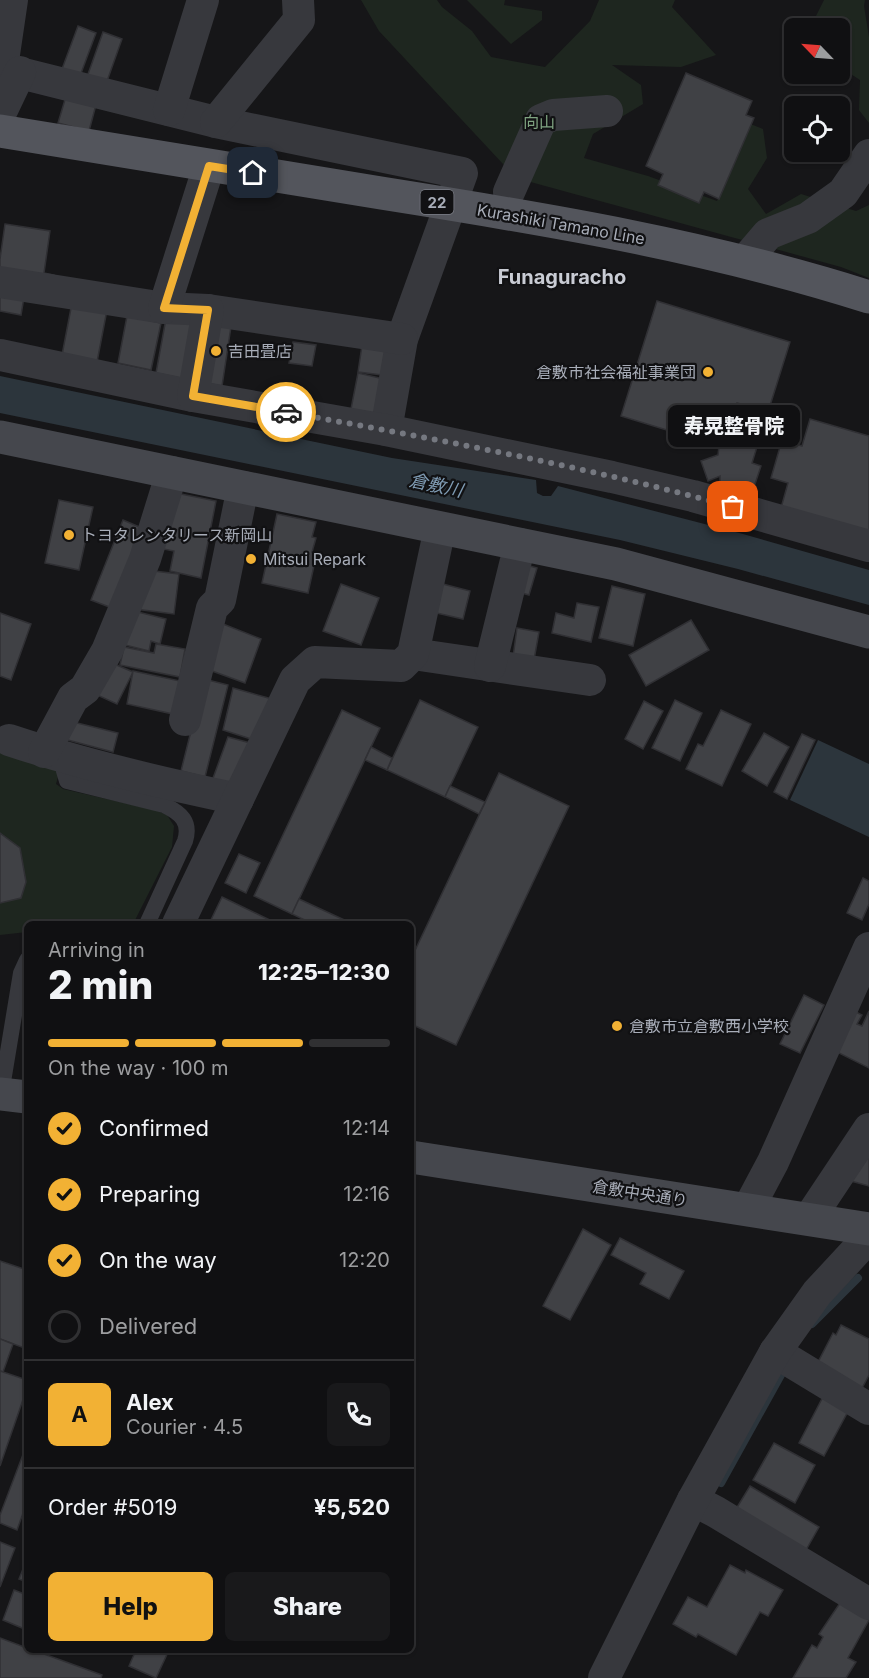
<!DOCTYPE html>
<html lang="en">
<head>
<meta charset="utf-8">
<style>
	:root { --surface:#101012; --page:#19191b; --text:#f1f3f6; --muted:#9c9d9f; --line:#303032; --accent:#f2b134 }
	body { margin:0; font-family:Inter,"Noto Sans JP",sans-serif; background:var(--page); color:var(--text); height:100vh; display:flex; flex-direction:column; font-size:22px; white-space:nowrap }
	* { box-sizing:border-box; margin:0 }
	p { font-size:20px; color:var(--muted) }
	.icon { flex:none; width:33px; height:33px; fill:none; stroke:currentColor; stroke-width:2; stroke-linecap:round; stroke-linejoin:round }
	.map { position:relative; flex:1; overflow:hidden }
	.panel { position:absolute; left:24px; top:921px; width:390px; height:732px; display:flex; flex-direction:column; background:var(--surface); border-radius:9px; box-shadow:0 2px 4px #0004,0 0 0 2px var(--line) }
	.panel>* { flex:none }
	.needle { width:39px; rotate:295deg }
	.controls { position:absolute; left:784px; top:18px; display:grid; gap:12px }
	.controls a { display:grid; place-items:center; width:66px; height:66px; border-radius:9px; background:var(--surface); box-shadow:0 2px 4px #0004,0 0 0 2px var(--line); font-size:30px }
	.pin { position:absolute; display:grid; place-items:center; width:51px; height:51px; color:#fff; margin:-26px; border-radius:12px; box-shadow:0 3px 9px #0006 }
	.courier { position:absolute; display:grid; place-items:center; width:60px; height:60px; margin:-30px; border:4px solid #f2b134; border-radius:50%; background:#fff; color:#222; box-shadow:0 2px 8px #0007 }
	.bubble { position:absolute; height:42px; border-radius:9px; background:var(--surface); box-shadow:0 2px 4px #0004,0 0 0 2px var(--line); font-size:20px; font-weight:800; line-height:42px; text-align:center }
	.overview em { font-style:normal; font-weight:800 }
	.overview div { display:flex; flex-direction:column-reverse }
	.overview { display:flex; align-items:center; justify-content:space-between; height:102px; padding:0 24px }
	h1 { font-size:39px; font-weight:800; line-height:45px }
	.bar { display:grid; grid-template-columns:repeat(4,1fr); gap:9px 6px; align-content:center; height:72px; padding:0 24px }
	.bar i { height:8px; border-radius:4px; background:var(--line) }
	.bar .active { background:var(--accent) }
	.bar p { grid-column:span 4 }
	.line { display:flex; align-items:center; gap:15px; padding:0 24px; border-top:2px solid var(--line) }
	.line div { flex:1 }
	.round { display:grid; place-items:center; flex:none; width:63px; height:63px; border-radius:9px; background:var(--page) }
	ol { padding:0 24px; list-style:none }
	li { display:flex; align-items:center; gap:18px; height:66px }
	li p { margin-inline-start:auto }
	li .icon { padding:6px; border-radius:50%; background:var(--accent); color:#111; stroke-width:4 }
	li:last-child { color:var(--muted) }
	li i { width:33px; height:33px; border:3px solid var(--line); border-radius:50% }
	.action { display:flex; gap:12px; margin-top:auto; padding:12px 24px }
	.action a { flex:1; height:69px; border-radius:9px; background:var(--accent); color:#111; font-size:24px; font-weight:800; line-height:69px; text-align:center }
	.action a+a { background:var(--page); color:var(--text) }
	.map>svg:first-child { display:block }
</style>
</head>
<body>
<div class="map">
<svg width="869" height="1678" viewBox="0 0 869 1678">
	<rect width="100%" height="100%" fill="#161618"/>
	<g fill="#1e261f">
		<path d="M361,0H437L442,7L472,31L491,57L545,67L590,21L599,0H675L672,7L716,55L681,67L612,65L641,85L643,104L593,134L584,158L648,176L717,201L748,123L763,129L767,158L748,189L766,214L801,194L856,211L869,205V278L841,267L516,178L379,31Z"/>
		<path d="M467,0H505L504,5L542,11V20L511,44Z"/>
		<path d="M824,0H865L864,6L869,37V123L859,110L860,80L840,67V28H812L811,26Z"/>
		<path d="M0,734L60,770L56,784L63,789L155,810L167,815L174,826L172,847L133,924H27V932L0,935Z"/>
	</g>
	<g fill="#2c353c">
		<path d="M0,376L392,458L536,480L537,493L543,496H551L558,486L743,534L869,570V605L738,569L620,540L0,413Z"/>
		<path d="M818,740L869,764V837L790,800Z"/>
	</g>
	<g fill="none" stroke-linecap="round" stroke-linejoin="round">
		<g stroke="#2c353c" stroke-width="8">
			<path d="M812,1324L858,1278"/>
			<path d="M721,1483L786,1366"/>
		</g>
	</g>
	<g fill="#404145" stroke="#303034" stroke-width="1.5">
		<path d="M78,26L96,33L80,76L62,69Z"/>
		<path d="M103,32L122,39L106,84L87,77Z"/>
		<path d="M686,73L752,101L746,115L754,118L719,199L704,192L699,203L658,185L663,174L646,166Z"/>
		<path d="M67,93L97,101L89,131L58,123Z"/>
		<path d="M5,224L50,231L44,273L54,275L52,282L0,274V259Z"/>
		<path d="M0,287L25,291L21,315L0,311Z"/>
		<path d="M657,301L790,342L768,412L737,403L734,415L764,424L752,463L761,466L749,502L720,493V476L708,481L701,461L718,455L719,446L621,416Z"/>
		<path d="M72,303L107,310L97,362L62,355Z"/>
		<path d="M167,313L203,320L190,380L156,373Z"/>
		<path d="M127,316L161,323L151,370L118,363Z"/>
		<path d="M210,317L232,320L222,386L200,382Z"/>
		<path d="M363,339L388,343L382,375L358,372Z"/>
		<path d="M293,342L316,345L312,366L289,363Z"/>
		<path d="M358,373L384,379L377,416L351,409Z"/>
		<path d="M810,419L869,436V533L781,508L788,483L771,478L782,440L802,446Z"/>
		<path d="M171,492L216,501L201,578L170,571L174,551L153,547Z"/>
		<path d="M59,500L93,507L79,570L45,563Z"/>
		<path d="M277,514L316,522L312,537L316,538L312,552H317L308,593L262,583Z"/>
		<path d="M123,520L144,529L112,608L91,600Z"/>
		<path d="M519,563L537,568L529,595L511,590Z"/>
		<path d="M145,570L179,574L174,614L135,609Z"/>
		<path d="M439,583L470,591L463,619L432,612Z"/>
		<path d="M341,584L379,598L361,645L323,631Z"/>
		<path d="M612,586L645,594L633,646L599,638Z"/>
		<path d="M577,603L599,607L591,642L552,633L556,613L574,618Z"/>
		<path d="M130,610L166,619L160,644L151,641L149,651L121,644Z"/>
		<path d="M0,613L31,624L11,680L0,676Z"/>
		<path d="M691,620L709,650L646,686L629,655Z"/>
		<path d="M218,622L261,639L245,683L201,667Z"/>
		<path d="M517,628L539,632L534,660L513,657Z"/>
		<path d="M156,644L185,649L180,677L120,665L124,647L154,653Z"/>
		<path d="M112,663L133,672L117,704L97,695Z"/>
		<path d="M133,671L180,681L173,714L127,704Z"/>
		<path d="M204,679L228,685L205,777L181,771Z"/>
		<path d="M233,688L272,699L251,739L223,730Z"/>
		<path d="M420,700L478,727L445,797L387,770Z"/>
		<path d="M675,700L702,713L680,761L652,748Z"/>
		<path d="M644,701L663,711L643,749L625,739Z"/>
		<path d="M342,710L380,728L292,914L254,896Z"/>
		<path d="M721,710L751,724L722,786L686,769L698,744L703,746Z"/>
		<path d="M69,721L118,733L113,752L64,739Z"/>
		<path d="M764,733L789,747L767,786L742,771Z"/>
		<path d="M802,734L815,740L787,799L774,792Z"/>
		<path d="M228,737L254,744L231,785L212,781Z"/>
		<path d="M371,747L392,758L387,770L365,760Z"/>
		<path d="M499,773L569,806L456,1045L411,1024V959Z"/>
		<path d="M450,786L485,802L479,814L445,797Z"/>
		<path d="M0,833L20,848L26,882L21,898L0,903Z"/>
		<path d="M239,854L260,863L246,893L225,883Z"/>
		<path d="M863,878L869,881V904L862,920L847,913Z"/>
		<path d="M222,897L278,924H209Z"/>
		<path d="M299,899L353,924H313L292,914Z"/>
		<path d="M804,995L824,1005L800,1053L780,1044Z"/>
		<path d="M852,1010L862,1015L857,1024L862,1026L869,1011V1068L833,1050Z"/>
		<path d="M869,1137V1186L840,1178Z"/>
		<path d="M583,1229L611,1245L570,1320L543,1306Z"/>
		<path d="M620,1238L684,1271L669,1299L640,1284L646,1273L611,1255Z"/>
		<path d="M0,1261L27,1270V1349L0,1339Z"/>
		<path d="M841,1325L869,1339V1375L860,1392L815,1368L833,1333L836,1335Z"/>
		<path d="M0,1339L13,1344L3,1372L0,1371Z"/>
		<path d="M0,1371L27,1380V1388L0,1466Z"/>
		<path d="M826,1391L852,1404L824,1456L799,1443Z"/>
		<path d="M774,1443L815,1465L795,1503L753,1480Z"/>
		<path d="M27,1444V1502L17,1530L0,1523V1515Z"/>
		<path d="M750,1486L819,1527L806,1550L736,1509Z"/>
		<path d="M0,1542L15,1548L0,1587Z"/>
		<path d="M27,1559V1582L19,1579Z"/>
		<path d="M730,1565L745,1573L746,1570L783,1590L768,1616L760,1612L736,1655L698,1634L696,1637L673,1624L688,1597L707,1607Z"/>
		<path d="M14,1590L27,1595V1630L3,1620Z"/>
		<path d="M840,1603L869,1620L848,1658L856,1662L846,1678H793L812,1645L817,1648L823,1637L819,1634Z"/>
		<path d="M0,1638L27,1648V1650H33L102,1675L101,1678H0Z"/>
		<path d="M136,1650H169L156,1678L129,1666Z"/>
	</g>
	<g fill="none" stroke-linecap="round" stroke-linejoin="round">
		<g stroke="#37383d" stroke-width="16">
			<path d="M64,771L67,781L164,805C181,813 191,822 185,841L147,924"/>
			<path d="M1,1094L21,973L27,960"/>
		</g>
		<g stroke="#37383d" stroke-width="32">
			<path d="M0,68L216,122L462,173L402,339L386,430"/>
			<path d="M2,68L12,0"/>
			<path d="M169,110L203,0"/>
			<path d="M0,114L20,72"/>
			<path d="M216,122L299,20L298,0"/>
			<path d="M509,192L541,120L553,115L607,111"/>
			<path d="M745,261L768,234L808,218L843,193L869,155"/>
			<path d="M0,282L164,308L208,310L402,339"/>
			<path d="M164,308L209,166"/>
			<path d="M0,355L193,396L386,430L612,477L693,496L869,546"/>
			<path d="M193,396L208,310"/>
			<path d="M413,654L590,680"/>
			<path d="M490,666L520,544"/>
			<path d="M185,720L212,608L220,600L243,487"/>
			<path d="M9,740C84,765 161,783 238,799"/>
			<path d="M44,752L73,698L85,689L107,651L145,559L172,472"/>
			<path d="M178,924L295,680L315,662L401,666L413,654L440,528"/>
			<path d="M748,1209L773,1162L869,948"/>
			<path d="M809,1219L869,1129"/>
			<path d="M775,1352L869,1409"/>
			<path d="M693,1500L716,1512L869,1604"/>
			<path d="M604,1678L693,1500L775,1352L817,1293L869,1237"/>
		</g>
		<g stroke="#45474d" stroke-width="33">
			<path d="M0,437L616,564L869,632"/>
			<path d="M0,1094L27,1097"/>
			<path d="M411,1157L869,1229"/>
		</g>
		<path stroke="#53555c" stroke-width="33" d="M0,131C127,152 254,173 381,193C546,219 709,246 869,297"/>
	</g>
	<g fill="none" stroke-linecap="round" stroke-linejoin="round">
		<path stroke="#757880" stroke-width="6" stroke-dasharray="0 10.8" d="M286,412C435,439 588,467 733,507"/>
		<path stroke="#f2b134" stroke-width="8" d="M253,173L209,166L164,308L208,310L193,396L286,412"/>
	</g>
	<g fill="#f2b134" stroke="#111113" stroke-width="2">
		<circle cx="216" cy="351" r="6"/>
		<circle cx="708" cy="372" r="6"/>
		<circle cx="69" cy="535" r="6"/>
		<circle cx="251" cy="559" r="6"/>
		<circle cx="617" cy="1026" r="6"/>
	</g>
	<g text-anchor="middle" dominant-baseline="central" stroke-width="4.5" stroke-linejoin="round" paint-order="stroke">
		<rect fill="#111113" stroke="#7b7e86" stroke-width="1.5" x="420.5" y="190" width="33" height="24" rx="4.5"/>
		<g font-size="15" font-weight="bold" fill="#a8adb8">
			<text x="437" y="202">22</text>
		</g>
		<g font-size="16" fill="#7fa381" stroke="#111113">
			<text x="539" y="122">向山</text>
		</g>
		<g font-size="16" fill="#a8adb8" stroke="#111113">
			<text transform="translate(561 224) rotate(10)">Kurashiki Tamano Line</text>
			<text transform="translate(640 1193) rotate(9)">倉敷中央通り</text>
		</g>
		<g font-size="16" fill="#a8adb8" stroke="#111113" text-anchor="start">
			<text x="228" y="351">吉田畳店</text>
			<text x="696" y="372" text-anchor="end">倉敷市社会福祉事業団</text>
			<text x="81" y="535">トヨタレンタリース新岡山</text>
			<text x="263" y="559">Mitsui Repark</text>
			<text x="629" y="1026">倉敷市立倉敷西小学校</text>
		</g>
		<g font-size="18" font-style="italic" fill="#7f9bb3" stroke="#111113">
			<text transform="translate(436 485) rotate(12)">倉敷川</text>
		</g>
		<g font-size="20" font-weight="bold" fill="#c9ccd4" stroke="#111113">
			<text x="562" y="277">Funaguracho</text>
		</g>
	</g>
</svg>
<div class="controls">
<a><svg class="needle" viewBox="-14 -14 28 28"><path d="M0-13l5 13h-10z" fill="#e53935"/><path d="M0 13l5-13h-10z" fill="#9c9d9f"/></svg></a>
<a><svg class="icon" aria-label="locate" viewBox="0 0 24 24"><circle cx="12" cy="12" r="6"/><path d="M12 2v4M12 18v4M2 12h4M18 12h4"/></svg></a>
</div>
<div class="pin" style="left:733px;top:507px;background:#ea580c"><svg class="icon" aria-label="bag" viewBox="0 0 24 24"><path d="M5 8h14l-1 12H6zM9 8a3 3 0 0 1 6 0"/></svg></div>
<div class="pin" style="left:253px;top:173px;background:#1f2937"><svg class="icon" aria-label="home" viewBox="0 0 24 24"><path d="M3 11l9-7 9 7M6 9v11h12V9"/></svg></div>
<div class="courier" style="left:286px;top:412px"><svg class="icon" aria-label="car" viewBox="0 0 24 24"><path d="M5 17H2v-5l4-1 3-4h7l3 4 3 1v5h-3M9 17h6M6 11h13"/><circle cx="7" cy="17" r="2"/><circle cx="17" cy="17" r="2"/></svg></div>
<div class="bubble" style="left:668px;top:405px;width:132px">寿晃整骨院</div>
<section class="panel">
<div class="overview"><div><h1>2 min</h1><p>Arriving in</p></div><em>12:25–12:30</em></div>
<div class="bar"><i class="active"></i><i class="active"></i><i class="active"></i><i></i><p>On the way · 100 m</p></div>
<ol>
<li><svg class="icon" aria-label="check" viewBox="0 0 24 24"><path d="M5 12l5 5 9-10"/></svg>Confirmed<p>12:14</p></li>
<li><svg class="icon" aria-label="check" viewBox="0 0 24 24"><path d="M5 12l5 5 9-10"/></svg>Preparing<p>12:16</p></li>
<li><svg class="icon" aria-label="check" viewBox="0 0 24 24"><path d="M5 12l5 5 9-10"/></svg>On the way<p>12:20</p></li>
<li><i></i>Delivered</li>
</ol>
<div class="line" style="height:108px"><b class="round" style="background:var(--accent);color:#111">A</b><div><b>Alex</b><p>Courier · 4.5</p></div><a class="round"><svg class="icon" aria-label="phone" viewBox="0 0 24 24"><path d="M5 4h4l2 5-3 2q2 4 5 5l2-3 5 2v4C11 20 4 13 5 4z"/></svg></a></div>
<div class="line" style="height:78px"><div>Order #5019</div><b>¥5,520</b></div>
<div class="action"><a>Help</a><a>Share</a></div>
</section>
</div>
</body>
</html>
